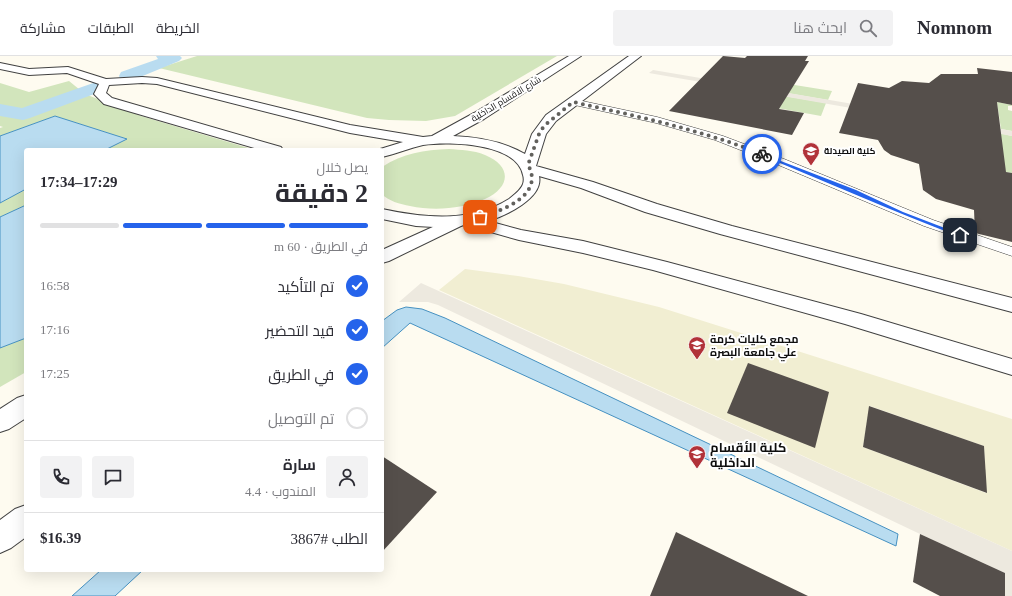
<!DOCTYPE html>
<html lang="ar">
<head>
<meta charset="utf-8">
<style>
	:root { --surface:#fff; --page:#f2f2f3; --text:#2b2b33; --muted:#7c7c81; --line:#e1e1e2; --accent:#2563eb }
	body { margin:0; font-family:"Times New Roman",Cairo,serif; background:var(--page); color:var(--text); direction:rtl; height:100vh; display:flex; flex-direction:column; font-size:15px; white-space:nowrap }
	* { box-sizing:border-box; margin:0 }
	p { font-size:13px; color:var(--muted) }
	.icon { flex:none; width:22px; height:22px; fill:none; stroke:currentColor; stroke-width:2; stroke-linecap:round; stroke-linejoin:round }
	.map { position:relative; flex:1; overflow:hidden; direction:ltr }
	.sheet { position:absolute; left:24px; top:92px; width:360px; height:424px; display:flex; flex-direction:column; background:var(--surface); border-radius:4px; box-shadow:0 4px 16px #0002; direction:rtl }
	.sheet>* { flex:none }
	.pin { position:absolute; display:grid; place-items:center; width:34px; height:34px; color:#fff; margin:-17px; border-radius:8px; box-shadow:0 2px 6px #0006 }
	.courier { position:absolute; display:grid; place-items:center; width:40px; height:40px; margin:-20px; border:3px solid #2563eb; border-radius:50%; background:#fff; color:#222; box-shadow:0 1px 5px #0007 }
	.overview em { font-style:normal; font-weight:700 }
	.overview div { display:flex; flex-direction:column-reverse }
	.overview { display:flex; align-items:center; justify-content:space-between; height:68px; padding:0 16px }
	h1 { font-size:26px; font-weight:700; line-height:30px }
	.bar { display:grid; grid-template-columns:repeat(4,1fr); gap:6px 4px; align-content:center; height:48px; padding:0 16px }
	.bar i { height:5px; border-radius:3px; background:var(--line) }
	.bar .selected { background:var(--accent) }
	.bar p { grid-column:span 4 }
	.line { display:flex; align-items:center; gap:10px; padding:0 16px; border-top:1px solid var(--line) }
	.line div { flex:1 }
	.round { display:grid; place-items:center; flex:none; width:42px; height:42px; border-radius:4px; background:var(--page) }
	ol { padding:0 16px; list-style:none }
	li { display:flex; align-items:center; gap:12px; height:44px }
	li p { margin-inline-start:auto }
	li .icon { padding:4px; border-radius:50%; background:var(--accent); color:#fff; stroke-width:4 }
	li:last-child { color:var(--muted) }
	li i { width:22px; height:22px; border:2px solid var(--line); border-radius:50% }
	header { display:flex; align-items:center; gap:24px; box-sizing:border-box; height:56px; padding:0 20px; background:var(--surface); border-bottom:1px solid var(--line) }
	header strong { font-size:19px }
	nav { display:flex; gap:22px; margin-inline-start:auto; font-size:14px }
	.search { width:280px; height:36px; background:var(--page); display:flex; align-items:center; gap:10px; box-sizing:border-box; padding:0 14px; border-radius:4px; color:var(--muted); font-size:15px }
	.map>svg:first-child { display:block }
</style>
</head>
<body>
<header>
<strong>Nomnom</strong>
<div class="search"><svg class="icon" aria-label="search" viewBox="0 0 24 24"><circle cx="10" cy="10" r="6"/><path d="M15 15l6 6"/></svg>ابحث هنا</div>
<nav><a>الخريطة</a><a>الطبقات</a><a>مشاركة</a></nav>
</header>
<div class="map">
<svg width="1012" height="540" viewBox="0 0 1012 540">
	<rect width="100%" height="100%" fill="#fefbf0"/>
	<path fill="#f1eed2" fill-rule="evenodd" d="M465,213L518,220L564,228L659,251L1012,363V495L439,234ZM870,350L984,390L986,437L863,391Z"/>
	<g fill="#d2e5bc">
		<path d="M197,0H557L455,60L426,65L389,64L367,62L159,12Z"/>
		<path d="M751,22L832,35L828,44L745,30Z"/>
		<path d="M69,25L85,38L141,60L255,94H142C130,91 118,94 105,94L127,83L55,60L0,80V72L3,71L0,70V27L29,36Z"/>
		<path d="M742,33L826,47L821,60L733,44Z"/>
		<path d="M997,46L1012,49V50H1008V54L1012,55V75L1001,73Z"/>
		<path d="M999,77L1012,80V117L1006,116L1003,106Z"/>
		<path d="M449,93C461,94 473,94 485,99C512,110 511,131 485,143C462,153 434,155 410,150C400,148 388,145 382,138V111C403,97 424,94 449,93Z"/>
		<path d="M26,133V149L0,161V147Z"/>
		<path d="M26,282V316L0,331V292Z"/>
	</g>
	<g fill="#ede9df">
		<path d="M653,14L1012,75V80L649,17Z"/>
		<path d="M421,227L1012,495V540H1005V517L920,478L438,249L428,246H399Z"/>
	</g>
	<g fill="#b9dcf0" stroke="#4691c1">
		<path d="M55,60L127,83L105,94H26V133L0,147V80Z"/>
		<path d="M26,149V282L0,292V161Z"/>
		<path d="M406,251L422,253L445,262L898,478L896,490L410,267L382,292V265L397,254Z"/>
		<path d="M101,514H143L115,540H72Z"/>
	</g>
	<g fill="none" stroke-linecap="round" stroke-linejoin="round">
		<g fill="#b9dcf0" fill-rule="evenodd">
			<path d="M156,0H180L182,2L179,5L133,24L127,25L121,24L119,20L121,16L158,3Z"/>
			<path d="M99,25L105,26L108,30L105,34L30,62L23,64L0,60V48L22,52Z"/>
		</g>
	</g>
	<g fill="#554f4b">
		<path d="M723,0L745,2L747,0H808L805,5H809L779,53L804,57L792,79L669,55Z"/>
		<path d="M977,12L1012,16V49L997,46L1006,116L1012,117V186L975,177L974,154L936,143L923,134L919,108L891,99L884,94L878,84L839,77L858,27L889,32L902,25L929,27L941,18H978Z"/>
		<path d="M748,307L829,336L815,392L727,357Z"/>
		<path d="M869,350L984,390L987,437L863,391Z"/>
		<path d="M382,400L437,436L382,496Z"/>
		<path d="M676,476L808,540H650Z"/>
		<path d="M920,478L1005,517V540H940L913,526Z"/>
	</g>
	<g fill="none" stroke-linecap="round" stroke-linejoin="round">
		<g stroke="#414141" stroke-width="1">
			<path id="service" d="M573,43L657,61L723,80L784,103L933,164L1012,191V200L924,170L776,108L715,84L656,67L570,48L568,46Z"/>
		</g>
		<g stroke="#414141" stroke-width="2">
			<g id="minor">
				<path d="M457,160L463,161L466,165L463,169L389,205L382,207V194Z"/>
				<path d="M26,339V362L9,373L0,376V353L17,342Z"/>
				<path d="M26,449V481L11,492L0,497V464L15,453Z"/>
			</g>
		</g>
		<g stroke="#414141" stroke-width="2">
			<path id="tertiary" d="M569,0H581L484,63L453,80C478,81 502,85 525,98L532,78L546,59L629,0H641L556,65L546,78L536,110L593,126L657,148L732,170L1012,242V256L720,178L645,156L581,132L539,120C544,142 505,160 488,165L521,174L583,185L667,206L861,258L1012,303V319L845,268L653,214L583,197L519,184L466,169L434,171L416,170L382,163V153C424,162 471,167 509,143C514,139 521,134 523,128C524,125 524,122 523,119C517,87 449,85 423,89C409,92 396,98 382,101V94H377L403,86L350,77L157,28L142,27L109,29L106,37L112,42L281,91L283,94H261L104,48L94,38L99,28L67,17L29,19L0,13V7L29,13L68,11L106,23L142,21L157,22L350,69L423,81L432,80L474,57Z"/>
		</g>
		<use href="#service" fill="#fff" fill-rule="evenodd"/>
		<use href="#minor" fill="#fff" fill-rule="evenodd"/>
		<use href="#tertiary" fill="#fff" fill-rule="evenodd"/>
	</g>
	<path fill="#2563eb" d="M760,97L856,134L903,156L963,179L958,180C892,155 826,126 760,99Z"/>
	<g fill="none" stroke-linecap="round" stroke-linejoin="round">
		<path stroke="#62615d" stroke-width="4" stroke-dasharray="0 7.2" d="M480,161C502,155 545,139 528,109L539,78L544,70L573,46C637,60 701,74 762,98"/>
	</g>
	<defs>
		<g id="university-pin" transform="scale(0.9)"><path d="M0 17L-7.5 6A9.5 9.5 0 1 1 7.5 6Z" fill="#b13239" stroke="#fff"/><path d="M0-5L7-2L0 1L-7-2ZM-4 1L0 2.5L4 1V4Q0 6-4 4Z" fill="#fff"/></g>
	</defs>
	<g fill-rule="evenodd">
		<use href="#university-pin" x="811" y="95"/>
		<use href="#university-pin" x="697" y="289"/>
		<use href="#university-pin" x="697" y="398"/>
	</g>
	<g text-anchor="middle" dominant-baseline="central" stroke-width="4" stroke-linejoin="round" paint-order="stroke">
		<g font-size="9" fill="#0e0e0e" stroke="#fff">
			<text transform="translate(506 43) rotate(-31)">شارع الاقسام الداخلية</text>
		</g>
		<g font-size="9" font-weight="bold" fill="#0e0e0e" stroke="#fff" text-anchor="start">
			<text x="824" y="95">كلية الصيدلة</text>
		</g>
		<g font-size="11" font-weight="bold" fill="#0e0e0e" stroke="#fff" text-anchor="start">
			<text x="710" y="283">مجمع كليات كرمة<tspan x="710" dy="13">علي جامعة البصرة</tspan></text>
		</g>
		<g font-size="13" font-weight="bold" fill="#0e0e0e" stroke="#fff" text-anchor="start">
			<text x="710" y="391">كلية الأقسام<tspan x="710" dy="15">الداخلية</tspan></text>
		</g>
	</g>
</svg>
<div class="pin" style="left:480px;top:161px;background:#ea580c"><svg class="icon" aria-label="bag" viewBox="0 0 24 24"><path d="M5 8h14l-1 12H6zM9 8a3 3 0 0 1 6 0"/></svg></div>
<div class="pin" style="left:960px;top:179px;background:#1f2937"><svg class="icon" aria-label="home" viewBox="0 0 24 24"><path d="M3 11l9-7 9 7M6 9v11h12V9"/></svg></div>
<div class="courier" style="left:762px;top:98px"><svg class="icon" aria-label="bike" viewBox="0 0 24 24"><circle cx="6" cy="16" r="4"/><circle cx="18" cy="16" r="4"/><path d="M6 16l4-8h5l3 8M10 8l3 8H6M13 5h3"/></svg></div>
<section class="sheet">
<div class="overview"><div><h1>2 دقيقة</h1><p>يصل خلال</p></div><em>17:29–17:34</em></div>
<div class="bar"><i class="selected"></i><i class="selected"></i><i class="selected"></i><i></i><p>في الطريق · 60 m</p></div>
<ol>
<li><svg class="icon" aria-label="check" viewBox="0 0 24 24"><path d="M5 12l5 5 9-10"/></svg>تم التأكيد<p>16:58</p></li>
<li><svg class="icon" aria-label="check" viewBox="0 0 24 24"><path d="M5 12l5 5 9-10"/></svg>قيد التحضير<p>17:16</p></li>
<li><svg class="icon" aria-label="check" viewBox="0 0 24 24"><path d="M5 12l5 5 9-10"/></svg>في الطريق<p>17:25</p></li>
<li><i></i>تم التوصيل</li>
</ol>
<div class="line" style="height:72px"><a class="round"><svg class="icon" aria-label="person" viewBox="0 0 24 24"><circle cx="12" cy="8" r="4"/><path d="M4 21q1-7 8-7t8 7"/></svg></a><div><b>سارة</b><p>المندوب · 4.4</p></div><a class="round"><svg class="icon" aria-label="chat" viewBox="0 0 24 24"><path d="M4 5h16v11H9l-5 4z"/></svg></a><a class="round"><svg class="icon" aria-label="phone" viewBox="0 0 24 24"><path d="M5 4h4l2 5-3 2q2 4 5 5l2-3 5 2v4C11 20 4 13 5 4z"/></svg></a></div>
<div class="line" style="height:52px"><div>الطلب #3867</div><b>$16.39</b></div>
</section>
</div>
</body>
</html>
